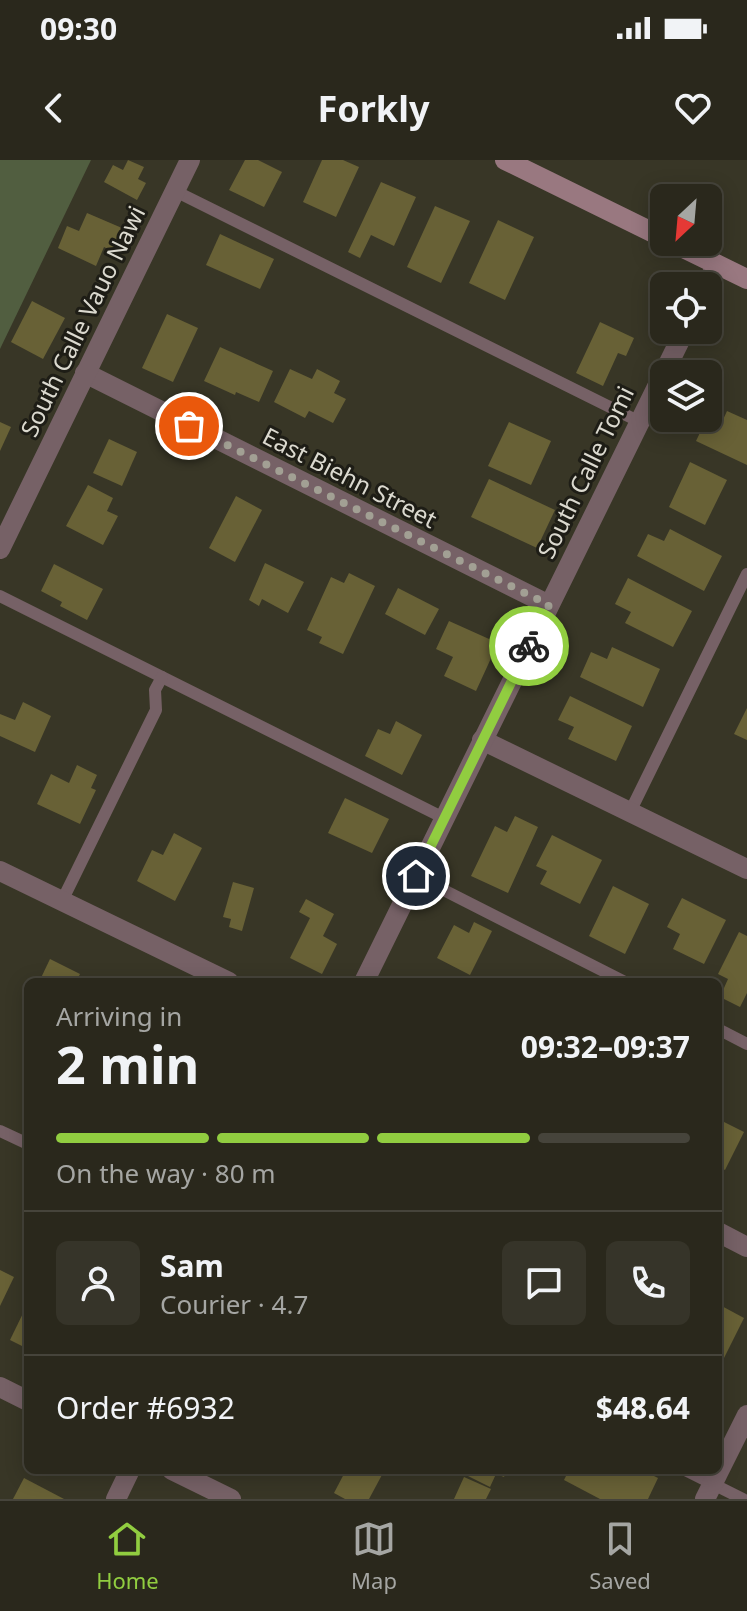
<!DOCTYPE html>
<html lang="en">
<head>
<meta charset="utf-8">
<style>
	:root { --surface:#2a281c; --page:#363429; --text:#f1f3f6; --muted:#a5a6a3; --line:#46443b; --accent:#91cd40 }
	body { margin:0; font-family:"Noto Sans",sans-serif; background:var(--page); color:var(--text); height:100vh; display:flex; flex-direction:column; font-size:30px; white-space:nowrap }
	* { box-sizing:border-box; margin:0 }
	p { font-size:26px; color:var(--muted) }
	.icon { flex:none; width:44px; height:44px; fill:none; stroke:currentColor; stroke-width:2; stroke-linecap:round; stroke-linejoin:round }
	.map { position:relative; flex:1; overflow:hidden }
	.details { position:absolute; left:24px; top:818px; width:698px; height:496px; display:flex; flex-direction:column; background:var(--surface); border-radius:12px; box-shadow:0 4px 20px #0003,0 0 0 2px var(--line) }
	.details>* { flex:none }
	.needle { width:52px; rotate:206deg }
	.fabs { position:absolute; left:650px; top:24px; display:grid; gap:16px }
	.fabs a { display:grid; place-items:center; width:72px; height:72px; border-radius:12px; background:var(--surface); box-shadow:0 4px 20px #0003,0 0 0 2px var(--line); font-size:40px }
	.pin { position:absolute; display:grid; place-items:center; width:68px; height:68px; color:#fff; margin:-34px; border:4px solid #fff; border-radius:50%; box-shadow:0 2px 8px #0007 }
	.courier { position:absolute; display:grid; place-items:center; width:80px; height:80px; margin:-40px; border:6px solid #91cd40; border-radius:50%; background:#fff; color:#222; box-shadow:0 2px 10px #0007 }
	.summary em { font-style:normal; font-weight:700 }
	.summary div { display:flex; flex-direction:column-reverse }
	.summary { display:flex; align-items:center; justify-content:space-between; height:136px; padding:0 32px }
	h1 { font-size:52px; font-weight:700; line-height:60px }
	.bar { display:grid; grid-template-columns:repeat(4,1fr); gap:12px 8px; align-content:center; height:96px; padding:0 32px }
	.bar i { height:10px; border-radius:6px; background:var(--line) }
	.bar .active { background:var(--accent) }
	.bar p { grid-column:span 4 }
	.line { display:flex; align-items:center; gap:20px; padding:0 32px; border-top:2px solid var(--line) }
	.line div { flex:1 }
	.round { display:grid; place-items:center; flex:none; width:84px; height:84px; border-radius:12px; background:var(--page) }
	.status { display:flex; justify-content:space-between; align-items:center; height:56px; padding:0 40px; background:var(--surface); direction:ltr }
	.status svg { height:22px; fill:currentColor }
	header { display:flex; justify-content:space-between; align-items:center; height:104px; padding:0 32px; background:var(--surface); font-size:36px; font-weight:700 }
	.tab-bar { display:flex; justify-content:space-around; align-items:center; height:112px; border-top:2px solid var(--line); background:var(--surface); font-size:22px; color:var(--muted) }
	.tab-bar a { display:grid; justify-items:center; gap:4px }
	.tab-bar .active { color:var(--accent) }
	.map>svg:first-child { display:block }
</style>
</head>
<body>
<div class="status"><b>09:30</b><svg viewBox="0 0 49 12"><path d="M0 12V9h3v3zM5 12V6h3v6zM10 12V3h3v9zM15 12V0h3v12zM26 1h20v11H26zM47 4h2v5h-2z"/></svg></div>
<header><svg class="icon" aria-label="back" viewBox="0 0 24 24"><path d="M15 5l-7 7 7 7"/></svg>Forkly<svg class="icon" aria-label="heart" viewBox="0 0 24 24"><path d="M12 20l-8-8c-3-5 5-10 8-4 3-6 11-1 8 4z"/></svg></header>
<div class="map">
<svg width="747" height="1339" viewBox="0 0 747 1339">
	<rect width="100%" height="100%" fill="#383626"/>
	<path fill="#515e40" d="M0,0H91L0,189Z"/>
	<g fill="#686136">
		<path d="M128,0L144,7L138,19L146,23L137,40L104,22L113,5L123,10Z"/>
		<path d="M245,0H258L282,12L264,47L229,30Z"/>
		<path d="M322,0H343L359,7L336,57L303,42Z"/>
		<path d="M381,22L416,37L394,86L371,75L360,98L348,92Z"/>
		<path d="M435,46L470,61L441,123L407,107Z"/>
		<path d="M87,53L122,68L112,91L104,87L96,106L58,88L67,66L79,71Z"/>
		<path d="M498,60L534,77L505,140L469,123Z"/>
		<path d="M220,74L274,99L260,129L206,105Z"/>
		<path d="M32,141L65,158L43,199L11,182Z"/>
		<path d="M167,154L198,168L173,222L142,208Z"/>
		<path d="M600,162L634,178L626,196L618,193L603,226L576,213Z"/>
		<path d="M220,187L273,211L259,242L236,232L235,235L204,221Z"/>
		<path d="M290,209L312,219L317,209L340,221L334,233L346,239L333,263L309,251L305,258L274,242Z"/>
		<path d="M727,251L747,260V305L696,281L708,256L722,262Z"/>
		<path d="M0,262L11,267L0,291Z"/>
		<path d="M509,262L551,281L531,325L488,306Z"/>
		<path d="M109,279L137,292L122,326L93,313Z"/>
		<path d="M690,302L727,320L705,365L669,347Z"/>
		<path d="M489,319L555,350L537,388L471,357Z"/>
		<path d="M88,325L113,338L107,351L118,356L103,385L66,366Z"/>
		<path d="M236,336L262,350L235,402L209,388Z"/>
		<path d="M670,369L722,396L704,431L637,396L648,374L664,381Z"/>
		<path d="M265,403L304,422L288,453L262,439L259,446L249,440Z"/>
		<path d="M54,404L103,429L87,460L60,446L62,442L41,431Z"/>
		<path d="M349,413L375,426L343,494L319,483L322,477L307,470L331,417L344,423Z"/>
		<path d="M628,418L692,451L673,487L625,463L631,452L615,444Z"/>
		<path d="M398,428L439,449L425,475L385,454Z"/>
		<path d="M449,461L498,483L476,531L444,516L453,497L436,489Z"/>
		<path d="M612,487L660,509L643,547L580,517L591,492L607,499Z"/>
		<path d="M570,536L632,566L616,601L568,579L574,567L558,560Z"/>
		<path d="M23,542L51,556L35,592L0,576V554L15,560Z"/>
		<path d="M747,548V580L734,574Z"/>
		<path d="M396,561L422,575L402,615L365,596L378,569L390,574Z"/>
		<path d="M77,605L97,615L91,628L96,630L80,664L37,644L51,614L69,623Z"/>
		<path d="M345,638L389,659L372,693L328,673Z"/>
		<path d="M515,656L538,667L508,733L471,716L495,666L507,672Z"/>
		<path d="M174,673L202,688L175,741L137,721L152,690L163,695Z"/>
		<path d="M552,675L602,700L580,744L540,724L547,711L536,706Z"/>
		<path d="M233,722L254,728L242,771L229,767L231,759L223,757Z"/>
		<path d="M613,726L649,744L625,794L589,776Z"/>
		<path d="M682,738L726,760L704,804L673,789L680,774L667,767Z"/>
		<path d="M306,739L334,754L323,776L337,784L322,814L290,798L310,758L299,752Z"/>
		<path d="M474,762L492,771L470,815L437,798L454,765L469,773Z"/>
		<path d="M739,772L747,776V833L740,847L720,837L728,819L718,814Z"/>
		<path d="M50,799L80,814L76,822H39Z"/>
		<path d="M718,959L744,972L725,1010L718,1006Z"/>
		<path d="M0,1110L14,1117L0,1146Z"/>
		<path d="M28,1143V1189L10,1180Z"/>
		<path d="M718,1144L744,1158L723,1200L718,1197Z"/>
		<path d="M346,1310H379L383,1313L369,1339H345L334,1333Z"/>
		<path d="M468,1310H507L504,1317L496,1314L490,1327L466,1315Z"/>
		<path d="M569,1310H642L658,1318L648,1339H600L564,1320Z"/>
		<path d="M464,1317L491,1329L486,1339H454Z"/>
		<path d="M24,1318L64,1339H13Z"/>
	</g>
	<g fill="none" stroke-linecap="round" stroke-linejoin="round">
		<g stroke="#766166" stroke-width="12">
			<path d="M175,31L638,261"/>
			<path d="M0,436L444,658"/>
			<path d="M630,652L747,414"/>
			<path d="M416,716L625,822"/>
			<path d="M62,741L156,550L155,530L162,517"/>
			<path d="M718,869L747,884"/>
			<path d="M0,971L28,984"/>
			<path d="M685,1310L743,1339"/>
		</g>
		<g stroke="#766166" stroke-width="20">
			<path d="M707,126L716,104"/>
			<path d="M85,213L549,445"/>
			<path d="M0,389L190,0"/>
			<path d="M482,580L747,709"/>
			<path d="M0,711L229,822"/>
			<path d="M364,822L685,170"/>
			<path d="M718,1072L747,1087"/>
			<path d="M0,1227L28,1241"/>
			<path d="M172,1310L231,1339"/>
			<path d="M116,1339L130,1310"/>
			<path d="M705,1339L747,1255"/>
		</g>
		<g stroke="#997880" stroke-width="20">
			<path d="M505,0L664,78"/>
			<path d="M671,82L747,119"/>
		</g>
	</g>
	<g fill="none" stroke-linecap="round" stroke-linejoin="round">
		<path stroke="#a2a094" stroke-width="8" stroke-dasharray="0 14.4" d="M189,266L549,445L529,486"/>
		<path stroke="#91cd40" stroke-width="10" d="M416,716L529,486"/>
	</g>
	<g text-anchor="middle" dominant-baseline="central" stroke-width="6" stroke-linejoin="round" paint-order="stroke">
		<g font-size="24" fill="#dbd9cf" stroke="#1e1d16">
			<text transform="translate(82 161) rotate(-64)">South Calle Vauo Nawi</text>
			<text transform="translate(585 312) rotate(-64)">South Calle Tomi</text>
			<text transform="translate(350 317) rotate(27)">East Biehn Street</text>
		</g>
	</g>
</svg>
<div class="fabs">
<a><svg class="needle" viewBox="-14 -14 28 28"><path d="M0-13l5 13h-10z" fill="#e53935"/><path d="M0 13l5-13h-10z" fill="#a5a6a3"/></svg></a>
<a><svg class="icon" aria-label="locate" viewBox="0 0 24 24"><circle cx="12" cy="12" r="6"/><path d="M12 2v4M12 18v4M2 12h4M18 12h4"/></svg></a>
<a><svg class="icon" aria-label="layers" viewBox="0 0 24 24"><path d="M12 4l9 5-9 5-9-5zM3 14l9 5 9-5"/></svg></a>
</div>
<div class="pin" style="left:189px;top:266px;background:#ea580c"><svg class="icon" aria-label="bag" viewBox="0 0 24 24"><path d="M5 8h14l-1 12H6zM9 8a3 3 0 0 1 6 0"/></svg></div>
<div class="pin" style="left:416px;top:716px;background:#1f2937"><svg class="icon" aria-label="home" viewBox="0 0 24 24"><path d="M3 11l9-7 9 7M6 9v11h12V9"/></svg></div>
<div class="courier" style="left:529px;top:486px"><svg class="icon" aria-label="bike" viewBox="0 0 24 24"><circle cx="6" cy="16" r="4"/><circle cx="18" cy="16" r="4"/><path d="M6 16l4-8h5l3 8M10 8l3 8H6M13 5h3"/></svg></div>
<section class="details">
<div class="summary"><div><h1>2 min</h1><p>Arriving in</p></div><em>09:32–09:37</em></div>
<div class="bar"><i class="active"></i><i class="active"></i><i class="active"></i><i></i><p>On the way · 80 m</p></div>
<div class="line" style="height:144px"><a class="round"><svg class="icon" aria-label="person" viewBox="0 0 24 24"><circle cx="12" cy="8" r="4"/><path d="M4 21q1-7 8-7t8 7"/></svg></a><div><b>Sam</b><p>Courier · 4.7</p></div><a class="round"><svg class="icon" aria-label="chat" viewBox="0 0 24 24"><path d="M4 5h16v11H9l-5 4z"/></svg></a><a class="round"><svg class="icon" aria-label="phone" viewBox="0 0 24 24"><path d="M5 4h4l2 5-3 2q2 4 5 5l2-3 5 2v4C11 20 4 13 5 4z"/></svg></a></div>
<div class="line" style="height:104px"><div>Order #6932</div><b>$48.64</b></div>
</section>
</div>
<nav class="tab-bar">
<a class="active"><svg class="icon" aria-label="home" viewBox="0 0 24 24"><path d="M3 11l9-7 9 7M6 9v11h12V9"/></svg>Home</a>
<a><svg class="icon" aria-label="map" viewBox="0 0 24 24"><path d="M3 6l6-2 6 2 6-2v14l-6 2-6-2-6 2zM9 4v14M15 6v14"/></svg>Map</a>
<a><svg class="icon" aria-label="saved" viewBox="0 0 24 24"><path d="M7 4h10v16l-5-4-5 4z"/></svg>Saved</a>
</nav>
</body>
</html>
